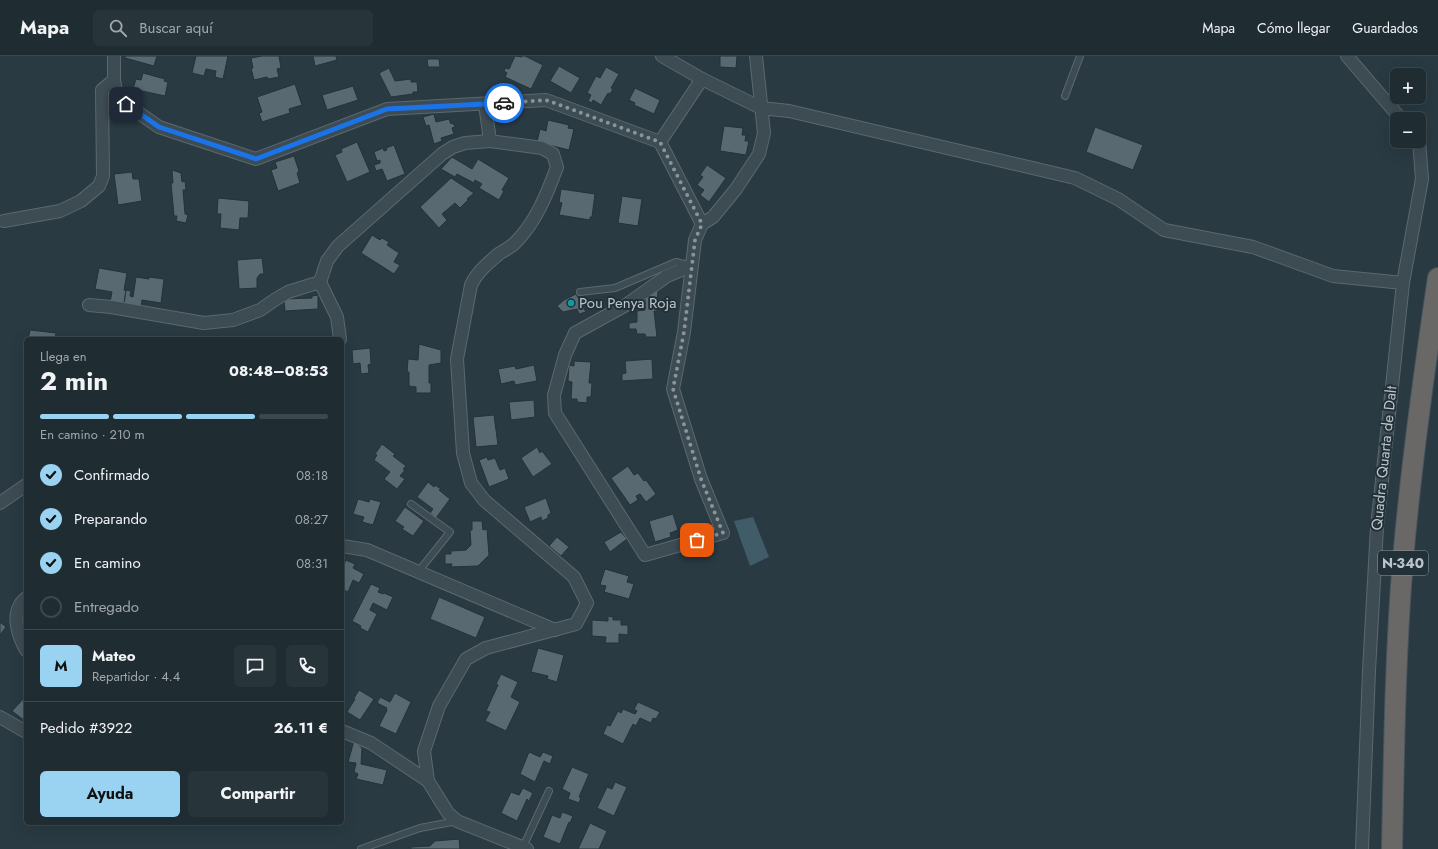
<!DOCTYPE html>
<html lang="es">
<head>
<meta charset="utf-8">
<style>
	:root { --surface:#1f2c32; --page:#27343a; --text:#f1f3f6; --muted:#a1a7ac; --line:#3c484d; --accent:#9ad2f1 }
	body { margin:0; font-family:Jost,sans-serif; background:var(--page); color:var(--text); height:100vh; display:flex; flex-direction:column; font-size:15px; white-space:nowrap }
	* { box-sizing:border-box; margin:0 }
	p { font-size:13px; color:var(--muted) }
	.icon { flex:none; width:22px; height:22px; fill:none; stroke:currentColor; stroke-width:2; stroke-linecap:round; stroke-linejoin:round }
	.map { position:relative; flex:1; overflow:hidden }
	.panel { position:absolute; left:24px; top:281px; width:320px; height:488px; display:flex; flex-direction:column; background:var(--surface); border-radius:6px; box-shadow:0 4px 16px #0002,0 0 0 1px var(--line) }
	.panel>* { flex:none }
	.buttons { position:absolute; left:1390px; top:12px; display:grid; gap:8px }
	.buttons a { display:grid; place-items:center; width:36px; height:36px; border-radius:6px; background:var(--surface); box-shadow:0 4px 16px #0002,0 0 0 1px var(--line); font-size:20px }
	.pin { position:absolute; display:grid; place-items:center; width:34px; height:34px; color:#fff; margin:-17px; border-radius:8px; box-shadow:0 2px 6px #0006 }
	.courier { position:absolute; display:grid; place-items:center; width:40px; height:40px; margin:-20px; border:3px solid #1a73e8; border-radius:50%; background:#fff; color:#222; box-shadow:0 1px 5px #0007 }
	.head em { font-style:normal; font-weight:700 }
	.head div { display:flex; flex-direction:column-reverse }
	.head { display:flex; align-items:center; justify-content:space-between; height:68px; padding:0 16px }
	h1 { font-size:26px; font-weight:700; line-height:30px }
	.bar { display:grid; grid-template-columns:repeat(4,1fr); gap:6px 4px; align-content:center; height:48px; padding:0 16px }
	.bar i { height:5px; border-radius:3px; background:var(--line) }
	.bar .on { background:var(--accent) }
	.bar p { grid-column:span 4 }
	.line { display:flex; align-items:center; gap:10px; padding:0 16px; border-top:1px solid var(--line) }
	.line div { flex:1 }
	.round { display:grid; place-items:center; flex:none; width:42px; height:42px; border-radius:6px; background:var(--page) }
	ol { padding:0 16px; list-style:none }
	li { display:flex; align-items:center; gap:12px; height:44px }
	li p { margin-inline-start:auto }
	li .icon { padding:4px; border-radius:50%; background:var(--accent); color:#111; stroke-width:4 }
	li:last-child { color:var(--muted) }
	li i { width:22px; height:22px; border:2px solid var(--line); border-radius:50% }
	.button { display:flex; gap:8px; margin-top:auto; padding:8px 16px }
	.button a { flex:1; height:46px; border-radius:6px; background:var(--accent); color:#111; font-size:16px; font-weight:700; line-height:46px; text-align:center }
	.button a+a { background:var(--page); color:var(--text) }
	header { display:flex; align-items:center; gap:24px; box-sizing:border-box; height:56px; padding:0 20px; background:var(--surface); border-bottom:1px solid var(--line) }
	header strong { font-size:19px }
	nav { display:flex; gap:22px; margin-inline-start:auto; font-size:14px }
	.search { width:280px; height:36px; background:var(--page); display:flex; align-items:center; gap:10px; box-sizing:border-box; padding:0 14px; border-radius:6px; color:var(--muted); font-size:15px }
	.map>svg:first-child { display:block }
</style>
</head>
<body>
<header>
<strong>Mapa</strong>
<div class="search"><svg class="icon" aria-label="search" viewBox="0 0 24 24"><circle cx="10" cy="10" r="6"/><path d="M15 15l6 6"/></svg>Buscar aquí</div>
<nav><a>Mapa</a><a>Cómo llegar</a><a>Guardados</a></nav>
</header>
<div class="map">
<svg width="1438" height="793" viewBox="0 0 1438 793">
	<rect width="100%" height="100%" fill="#293a42"/>
	<path fill="#405c69" d="M753,461L769,501L750,510L734,465Z"/>
	<g fill="#586971" stroke="#243239">
		<path d="M125,0H157L154,10L125,2Z"/>
		<path d="M196,0H228L223,23L215,21L216,15L206,13L204,20L192,17Z"/>
		<path d="M262,0H279L281,12L277,13L279,21L268,23L267,21L254,24L251,12H253L251,2Z"/>
		<path d="M313,0H336L337,4L315,10Z"/>
		<path d="M515,0L522,1V0H525L543,9L531,33L505,21L507,17L504,15L505,12L509,13Z"/>
		<path d="M720,0H737L736,12L720,11Z"/>
		<path d="M427,3H439L440,11H428Z"/>
		<path d="M559,10L580,22L571,37L550,25Z"/>
		<path d="M606,11L619,18L611,32L613,33L610,38L608,37L601,49L593,44L592,47L588,45L591,39L587,37L596,20L600,22Z"/>
		<path d="M389,12L395,25L411,23V26H417L418,36H413V38L391,41L379,17Z"/>
		<path d="M143,17L165,23L164,25L168,26L165,40L133,33L136,23L141,24Z"/>
		<path d="M295,28L302,49L289,53L290,57L262,66L259,57L262,56L257,41Z"/>
		<path d="M353,30L358,44L327,54L322,39Z"/>
		<path d="M635,32L660,44L654,58L634,49L635,47L629,44Z"/>
		<path d="M434,58L436,66L449,63L451,68L453,67L455,71L452,72L454,78L441,82L442,85L434,88L429,69L426,70L423,61Z"/>
		<path d="M548,64L569,69L568,72L574,73L569,94L537,86L540,73L546,75Z"/>
		<path d="M724,70L743,72L742,79H746L745,85H749L746,99L720,95Z"/>
		<path d="M1095,71L1143,89L1133,114L1086,96Z"/>
		<path d="M357,86L370,116L347,126L335,99L342,96L341,93Z"/>
		<path d="M394,89L405,118L387,125L382,113L376,115L374,109L380,107V104L377,105L374,96L383,92L384,95L387,94L386,92Z"/>
		<path d="M294,100L299,115L297,117L300,127L278,135L271,114L277,112L275,106Z"/>
		<path d="M452,101L472,113L478,103L509,122L502,134L504,135L499,144L479,132L482,128L475,124L474,127L457,118L455,121L441,113Z"/>
		<path d="M707,109L726,122L709,146L700,139L704,134L697,129L703,121L700,119Z"/>
		<path d="M172,114L181,117L182,126L185,125L186,134H183L185,158L188,159L186,167L176,165L177,160H174L171,127H173Z"/>
		<path d="M132,116L133,123H139L142,145L118,149L114,118Z"/>
		<path d="M451,122L474,137L467,143L468,144L460,152L455,147L442,158L447,164L439,172L420,151Z"/>
		<path d="M561,133L595,138L592,161H590V164L559,159L562,147L559,146Z"/>
		<path d="M622,140L642,143L638,170L618,167Z"/>
		<path d="M218,142L249,145L248,162H240L239,174L220,172L221,158H217Z"/>
		<path d="M372,179L380,184L382,182L389,186L387,189L399,197L394,206L400,209L394,218L361,197Z"/>
		<path d="M262,202L264,218H260L257,222V232L239,233L237,204Z"/>
		<path d="M99,212L127,217L124,234H126L124,248L110,246L112,236L95,233Z"/>
		<path d="M136,221L149,223V221L164,223L161,247L142,244L141,251L124,248L126,234L131,235L130,240L133,241Z"/>
		<path d="M658,232L657,255H654L657,281H646L645,278H637L636,273H629V267L637,266V255L645,254V238Z"/>
		<path d="M576,238L586,256L579,258L577,253L563,256L557,250L564,244Z"/>
		<path d="M318,239V253L285,255L284,243L312,242V240Z"/>
		<path d="M30,274L56,277L55,283H28Z"/>
		<path d="M419,288L441,294V307L429,309V327H431V337H416V331L409,330V316H407L408,303L418,304Z"/>
		<path d="M370,292L371,308L368,309L369,317L361,318L360,307L353,308L352,294Z"/>
		<path d="M652,303L653,323L622,325V318L626,317L625,305Z"/>
		<path d="M574,305L591,306L589,327H592L591,341H587V347L577,346V343H571L572,326L568,325L569,309L574,310Z"/>
		<path d="M534,309L537,325L515,329L514,325L501,328L498,313L515,310L516,313Z"/>
		<path d="M534,344L535,361L511,364L509,346Z"/>
		<path d="M494,359L498,389L476,391L473,361Z"/>
		<path d="M382,388L395,398L393,400L406,410L403,413L405,414L400,420L405,423L397,433L384,423L390,416L374,404L377,399L375,398Z"/>
		<path d="M537,391L540,397L542,395L552,408L533,421L521,402Z"/>
		<path d="M487,401L488,404L495,402L500,414L505,412L509,423L489,431L479,404Z"/>
		<path d="M628,410L634,419L638,417L644,425L646,424L656,438L646,446L640,438L636,440L638,444L630,449L611,422Z"/>
		<path d="M428,426L434,431L435,429L441,433L439,434L450,443L436,462L430,457L433,453L417,441Z"/>
		<path d="M546,442L551,457L548,459V462L542,465L541,461L530,466L524,451Z"/>
		<path d="M358,443L369,446L370,443L381,446L373,469L362,466L364,461L353,458Z"/>
		<path d="M405,451L424,465L413,480L402,473L404,471L395,465Z"/>
		<path d="M673,458L678,474L670,477L671,481L655,486L649,465Z"/>
		<path d="M472,465H482L483,474L487,473L489,499L478,510L451,511L452,508H445V498H451V495L466,494L471,489L470,474H472Z"/>
		<path d="M621,476L627,483L610,496L604,486Z"/>
		<path d="M557,481L569,491L561,500L549,490Z"/>
		<path d="M346,504L355,508L353,512L364,518L359,527L353,524L348,536L342,533V507L344,508Z"/>
		<path d="M605,513L629,520L627,526L634,528L629,543L604,536L606,530L600,529Z"/>
		<path d="M371,528L380,532L378,536L383,538L384,537L393,541L387,554L373,547L370,554L377,558L368,576L360,572L361,570L352,565Z"/>
		<path d="M439,541L485,561L476,582L430,563Z"/>
		<path d="M608,560L613,561V564H621V569H628V579L619,578V587H605L606,581L592,580V564L608,565Z"/>
		<path d="M0,566L6,571L0,579Z"/>
		<path d="M538,592L564,599L557,626L547,623L548,620L531,616Z"/>
		<path d="M501,618L518,626L511,641L520,646L506,675L485,665L490,656L486,655L498,629L496,628Z"/>
		<path d="M359,634L374,643L360,664L347,656L355,643L354,642Z"/>
		<path d="M395,637L411,646L396,678L379,670L387,654H386L387,652L377,647L380,641L390,646Z"/>
		<path d="M26,640V670L23,668L25,665L12,655Z"/>
		<path d="M638,646L660,656L656,663L653,662L651,667L640,662L636,670L633,668L623,688L603,678L607,669L610,670L618,655L621,657L623,653L635,658L637,655L634,653Z"/>
		<path d="M354,685L362,692L361,708L387,714L383,729L356,723L358,718L354,716L356,707L348,706Z"/>
		<path d="M529,696L540,701L543,696L553,700L550,708L544,705L535,726L520,718Z"/>
		<path d="M572,711L589,718L579,741H581L579,747L568,743L570,737L562,733Z"/>
		<path d="M615,726L627,731L614,760L597,752L607,731L612,733Z"/>
		<path d="M523,732L533,737L529,745L527,743L517,765L501,757L511,736L519,739Z"/>
		<path d="M562,756L573,760L570,767L569,766L560,788L543,781L552,759L560,762Z"/>
		<path d="M590,767L607,775L599,793H578Z"/>
		<path d="M459,783L460,793H411V791L430,790L435,785Z"/>
	</g>
	<g fill="none" stroke-linecap="round" stroke-linejoin="round">
		<g stroke="#5c686f" stroke-width="8">
			<g id="service">
				<path d="M1065,40L1080,0"/>
				<path d="M580,236L615,232L676,206L688,209"/>
				<path d="M411,448L450,476L418,516"/>
				<path d="M523,791L549,735"/>
				<path d="M361,793L420,772L457,765"/>
			</g>
		</g>
		<g stroke="#5c686f" stroke-width="14">
			<g id="minor">
				<path d="M662,0L702,23L761,52L789,55L1075,122L1118,143L1164,174L1253,191L1333,220L1403,227"/>
				<path d="M1347,0L1401,63"/>
				<path d="M114,24V0"/>
				<path d="M485,48L490,85"/>
				<path d="M660,86L702,23"/>
				<path d="M4,165L60,155L81,145L99,130L103,120L102,34L114,24L116,36L126,48L159,71L256,103L387,53L546,44L660,86L702,168"/>
				<path d="M691,210L667,220L626,249L575,277L565,299L554,339L555,357L645,499L723,477L701,423L673,333L684,276L695,184L702,168L713,161L736,133L759,98L764,77L756,0"/>
				<path d="M320,226L337,261L340,283"/>
				<path d="M89,249L111,251L204,267L233,264L260,254L276,243L288,236L320,226L327,205L338,190L442,98L453,91L465,87L490,85L542,92L553,98L557,111C547,138 536,166 515,187C511,191 505,194 500,197C489,206 477,216 471,229L457,303L463,397L471,427L484,444L574,521L587,547L576,568L486,592L466,603L439,650L424,695L428,725L448,757L457,765L527,793"/>
				<path d="M0,447L26,429"/>
				<path d="M342,490L367,494L555,574"/>
				<path d="M26,542C24,544 21,546 20,549C12,562 19,582 26,594"/>
				<path d="M0,661L26,676"/>
				<path d="M342,675L371,687L428,725"/>
				<path d="M1362,793L1369,615L1377,471L1403,227L1422,123L1419,84"/>
			</g>
		</g>
		<g stroke="#48555c" stroke-width="22">
			<path id="trunk" d="M1392,793C1394,697 1395,600 1403,504C1411,409 1424,316 1438,222"/>
		</g>
		<use href="#service" stroke="#3d4b52" stroke-width="6"/>
		<use href="#minor" stroke="#3d4b52" stroke-width="12"/>
		<use href="#trunk" stroke="#6a6866" stroke-width="20"/>
	</g>
	<g fill="none" stroke-linecap="round" stroke-linejoin="round">
		<path stroke="#88949b" stroke-width="4" stroke-dasharray="0 7.2" d="M504,47L546,44L660,86L702,168L695,184L684,276L673,333L701,423L723,477L697,484"/>
		<path stroke="#1a73e8" stroke-width="5" d="M126,48L159,71L256,103L387,53L504,47"/>
	</g>
	<circle fill="#0f9aa8" stroke="#223037" stroke-width="1.5" cx="571" cy="247" r="4"/>
	<g text-anchor="middle" dominant-baseline="central" stroke-width="4" stroke-linejoin="round" paint-order="stroke">
		<rect fill="#223037" stroke="#8d989f" stroke-width="1" x="1378" y="495" width="50" height="24" rx="3"/>
		<g font-size="14" font-weight="bold" fill="#bbc5cb">
			<text x="1403" y="507">N-340</text>
		</g>
		<g font-size="15" fill="#bbc5cb" stroke="#223037" text-anchor="start">
			<text x="579" y="247">Pou Penya Roja</text>
		</g>
		<g font-size="15" fill="#bbc5cb" stroke="#223037">
			<text transform="translate(1384 402) rotate(-84)">Quadra Quarta de Dalt</text>
		</g>
	</g>
</svg>
<div class="buttons">
<a>+</a>
<a>−</a>
</div>
<div class="pin" style="left:697px;top:484px;background:#ea580c"><svg class="icon" aria-label="bag" viewBox="0 0 24 24"><path d="M5 8h14l-1 12H6zM9 8a3 3 0 0 1 6 0"/></svg></div>
<div class="pin" style="left:126px;top:48px;background:#1f2937"><svg class="icon" aria-label="home" viewBox="0 0 24 24"><path d="M3 11l9-7 9 7M6 9v11h12V9"/></svg></div>
<div class="courier" style="left:504px;top:47px"><svg class="icon" aria-label="car" viewBox="0 0 24 24"><path d="M5 17H2v-5l4-1 3-4h7l3 4 3 1v5h-3M9 17h6M6 11h13"/><circle cx="7" cy="17" r="2"/><circle cx="17" cy="17" r="2"/></svg></div>
<section class="panel">
<div class="head"><div><h1>2 min</h1><p>Llega en</p></div><em>08:48–08:53</em></div>
<div class="bar"><i class="on"></i><i class="on"></i><i class="on"></i><i></i><p>En camino · 210 m</p></div>
<ol>
<li><svg class="icon" aria-label="check" viewBox="0 0 24 24"><path d="M5 12l5 5 9-10"/></svg>Confirmado<p>08:18</p></li>
<li><svg class="icon" aria-label="check" viewBox="0 0 24 24"><path d="M5 12l5 5 9-10"/></svg>Preparando<p>08:27</p></li>
<li><svg class="icon" aria-label="check" viewBox="0 0 24 24"><path d="M5 12l5 5 9-10"/></svg>En camino<p>08:31</p></li>
<li><i></i>Entregado</li>
</ol>
<div class="line" style="height:72px"><b class="round" style="background:var(--accent);color:#111">M</b><div><b>Mateo</b><p>Repartidor · 4.4</p></div><a class="round"><svg class="icon" aria-label="chat" viewBox="0 0 24 24"><path d="M4 5h16v11H9l-5 4z"/></svg></a><a class="round"><svg class="icon" aria-label="phone" viewBox="0 0 24 24"><path d="M5 4h4l2 5-3 2q2 4 5 5l2-3 5 2v4C11 20 4 13 5 4z"/></svg></a></div>
<div class="line" style="height:52px"><div>Pedido #3922</div><b>26.11 €</b></div>
<div class="button"><a>Ayuda</a><a>Compartir</a></div>
</section>
</div>
</body>
</html>
